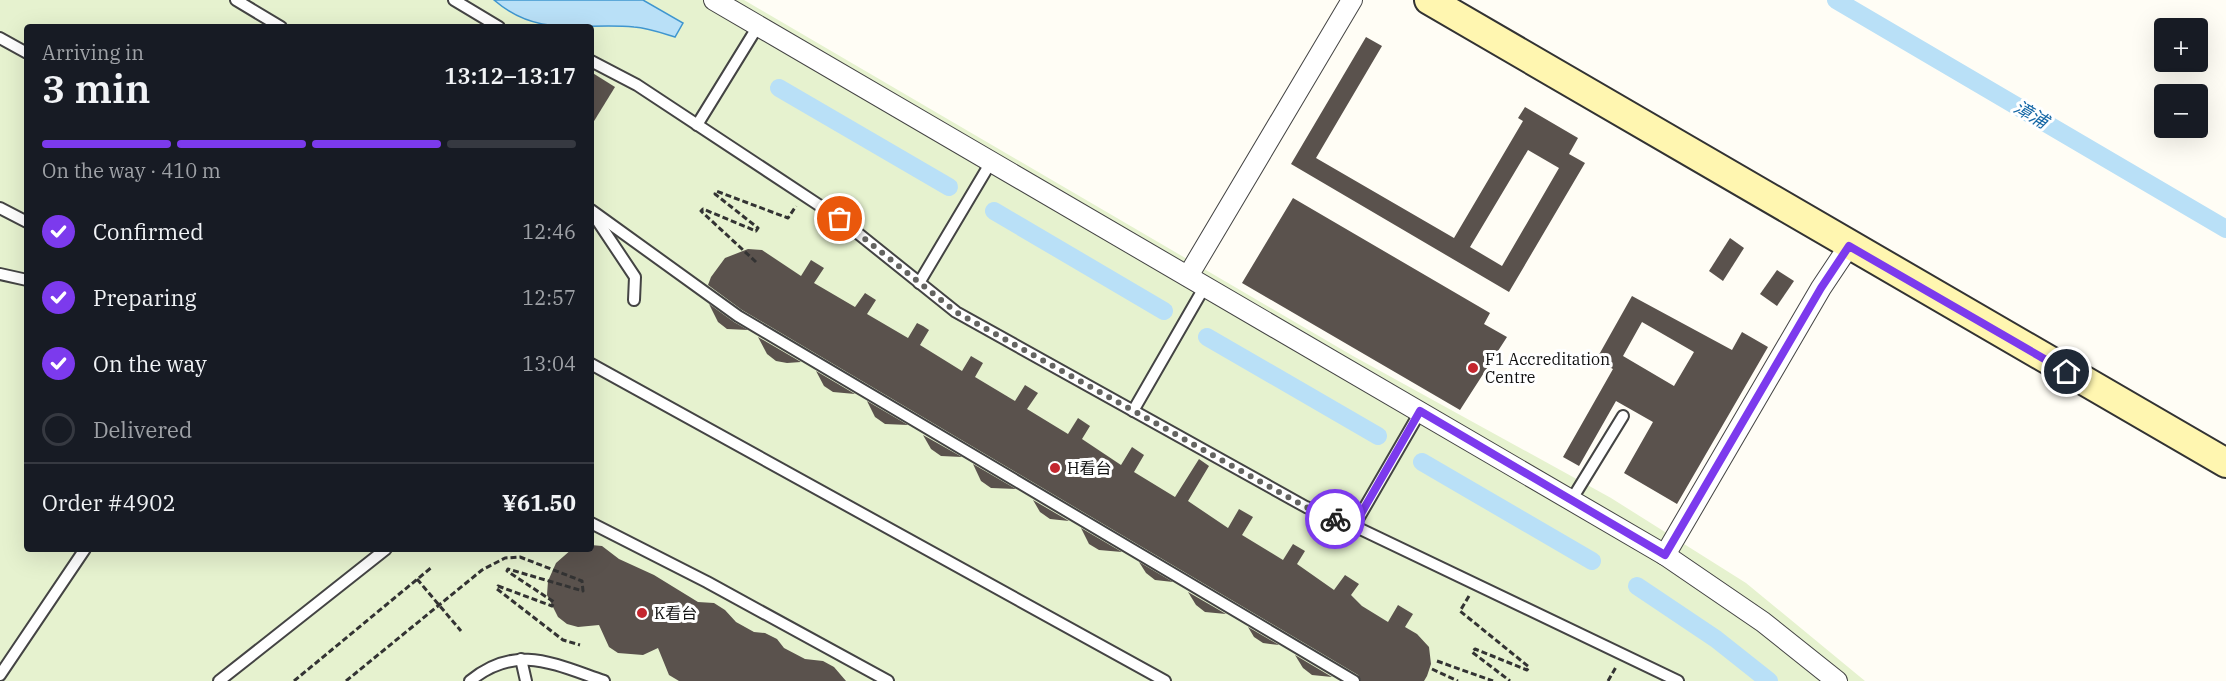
<!DOCTYPE html>
<html lang="en">
<head>
<meta charset="utf-8">
<style>
	:root { --surface:#171b24; --page:#242831; --text:#f1f3f6; --muted:#9ea1a6; --line:#363941; --accent:#7c3aed }
	body { margin:0; font-family:"IBM Plex Serif","Noto Sans SC",serif; background:var(--page); color:var(--text); height:100vh; display:flex; flex-direction:column; font-size:22px; white-space:nowrap }
	* { box-sizing:border-box; margin:0 }
	p { font-size:20px; color:var(--muted) }
	.icon { flex:none; width:33px; height:33px; fill:none; stroke:currentColor; stroke-width:2; stroke-linecap:round; stroke-linejoin:round }
	.map { position:relative; flex:1; overflow:hidden }
	.drawer { position:absolute; left:24px; top:24px; width:570px; height:528px; display:flex; flex-direction:column; background:var(--surface); border-radius:6px; box-shadow:0 6px 24px #0002 }
	.drawer>* { flex:none }
	.buttons { position:absolute; left:2154px; top:18px; display:grid; gap:12px }
	.buttons a { display:grid; place-items:center; width:54px; height:54px; border-radius:6px; background:var(--surface); box-shadow:0 6px 24px #0002; font-size:30px }
	.pin { position:absolute; display:grid; place-items:center; width:51px; height:51px; color:#fff; margin:-26px; border:3px solid #fff; border-radius:50%; box-shadow:0 2px 6px #0007 }
	.courier { position:absolute; display:grid; place-items:center; width:60px; height:60px; margin:-30px; border:4px solid #7c3aed; border-radius:50%; background:#fff; color:#222; box-shadow:0 2px 8px #0007 }
	.head em { font-style:normal; font-weight:600 }
	.head div { display:flex; flex-direction:column-reverse }
	.head { display:flex; align-items:center; justify-content:space-between; height:102px; padding:0 18px }
	h1 { font-size:39px; font-weight:600; line-height:45px }
	.bar { display:grid; grid-template-columns:repeat(4,1fr); gap:9px 6px; align-content:center; height:72px; padding:0 18px }
	.bar i { height:8px; border-radius:4px; background:var(--line) }
	.bar .on { background:var(--accent) }
	.bar p { grid-column:span 4 }
	.line { display:flex; align-items:center; gap:15px; padding:0 18px; border-top:2px solid var(--line) }
	.line div { flex:1 }
	ol { padding:0 18px; list-style:none }
	li { display:flex; align-items:center; gap:18px; height:66px }
	li p { margin-inline-start:auto }
	li .icon { padding:6px; border-radius:50%; background:var(--accent); color:#fff; stroke-width:4 }
	li:last-child { color:var(--muted) }
	li i { width:33px; height:33px; border:3px solid var(--line); border-radius:50% }
	.map>svg:first-child { display:block }
</style>
</head>
<body>
<div class="map">
<svg width="2226" height="681" viewBox="0 0 2226 681">
	<rect width="100%" height="100%" fill="#fffdf5"/>
	<path fill="#e6f2cf" fill-rule="evenodd" d="M0,0H744L1353,356L1611,498L1746,583L1865,681H0ZM27,27H591V549H27Z"/>
	<path fill="#b9e0f7" stroke="#3f96cf" stroke-width="1.5" d="M494,0H643L683,23L675,37C662,33 648,28 634,27C582,22 539,39 494,0Z"/>
	<g fill="none" stroke-linecap="round" stroke-linejoin="round">
		<g stroke="#b9e0f7" stroke-width="18">
			<path d="M1836,0L2226,229"/>
			<path d="M779,88L949,187"/>
			<path d="M994,211L1164,311"/>
			<path d="M1207,337L1378,436"/>
			<path d="M1422,462L1592,561"/>
			<path d="M1637,586L1716,639L1769,681"/>
		</g>
	</g>
	<g fill="#5a524d" fill-rule="evenodd">
		<path d="M1366,37L1382,46L1316,158L1454,238L1523,121L1518,118L1525,107L1578,138L1569,154L1585,163L1509,292L1291,164ZM1528,150L1559,168L1502,266L1470,247Z"/>
		<path d="M591,72L615,87L591,126Z"/>
		<path d="M1293,198L1490,313L1484,324L1507,337L1460,410L1242,283Z"/>
		<path d="M1730,238L1744,248L1723,281L1709,271Z"/>
		<path d="M748,249L762,250L801,276L811,260L824,268L814,283L855,307L865,293L876,300L867,314L908,338L917,323L923,326L929,330L920,345L962,371L971,356L983,363L975,377L1015,401L1025,385L1038,393L1027,409L1068,434L1078,418L1090,426L1082,439L1121,465L1132,447L1144,455L1134,472L1175,497L1199,459L1209,466L1188,501L1228,528L1239,509L1253,517L1242,535L1283,560L1293,544L1305,551L1297,564L1334,590L1345,575L1359,584L1351,595L1362,606L1388,622L1398,605L1413,614L1405,627L1417,634L1429,647L1431,664L1427,676L1424,681H1361L1358,675L742,310L708,285L711,277L725,258Z"/>
		<path d="M1777,270L1794,281L1777,306L1760,294Z"/>
		<path d="M1632,296L1732,350L1742,332L1768,347L1677,504L1624,473L1653,422L1616,401L1579,466L1563,457L1613,369L1596,360ZM1642,322L1694,352L1674,386L1623,356Z"/>
		<path d="M709,304L734,322L748,330L727,329L718,322Z"/>
		<path d="M758,337L801,362L787,363L776,361L767,354Z"/>
		<path d="M816,371L855,394L833,392L824,386Z"/>
		<path d="M867,401L908,425L885,424L875,417Z"/>
		<path d="M923,435L962,457L941,456L931,449Z"/>
		<path d="M973,464L1016,489L991,488L981,481Z"/>
		<path d="M1033,500L1069,521L1050,519L1040,512Z"/>
		<path d="M1081,528L1122,552L1099,550L1089,544Z"/>
		<path d="M591,545L602,546L619,559L654,575L698,602L714,603L725,610L736,622L754,632L765,633L777,639L784,648L805,659L823,661L834,667L846,681H679L669,675L658,648L643,655L618,653L609,647L599,625L578,627L567,624L558,617L547,595L548,581L556,563L572,549H591Z"/>
		<path d="M1139,562L1173,582L1155,580L1146,573Z"/>
		<path d="M1188,592L1226,614L1205,612L1196,605Z"/>
		<path d="M1248,627L1279,645L1263,643L1254,637Z"/>
		<path d="M1295,655L1332,677L1312,675L1303,668Z"/>
	</g>
	<g fill="none" stroke-linecap="round" stroke-linejoin="round">
		<g stroke="#444" stroke-width="14">
			<g id="lane">
				<path d="M236,0L281,27"/>
				<path d="M454,0L499,27"/>
				<path d="M0,38L27,53"/>
				<path d="M591,61L637,85L840,219L956,312L1306,507L1354,526L1678,681"/>
				<path d="M697,125L758,26"/>
				<path d="M0,208L27,222"/>
				<path d="M591,210L738,316L1354,681"/>
				<path d="M591,211L635,277L634,300"/>
				<path d="M0,274L27,280"/>
				<path d="M919,283L991,162"/>
				<path d="M591,364L1165,681"/>
				<path d="M1133,411L1205,286"/>
				<path d="M1572,499L1623,416"/>
				<path d="M591,523L707,582L888,681"/>
				<path d="M1354,526L1420,412"/>
				<path d="M521,659L526,681"/>
				<path d="M0,675L85,549"/>
				<path d="M219,681L386,549"/>
				<path d="M470,681C516,643 554,664 604,681"/>
			</g>
		</g>
		<g stroke="#444" stroke-width="22">
			<g id="street">
				<path d="M714,0L1665,555L1763,622L1837,681"/>
				<path d="M1188,276L1352,0"/>
				<path d="M1665,555L1821,288L1849,246"/>
			</g>
		</g>
		<g stroke="#333" stroke-width="32">
			<path id="secondary" d="M1429,0L2226,463"/>
		</g>
		<g stroke="#333" stroke-width="3" stroke-dasharray="6 3" stroke-linecap="butt">
			<path d="M756,262L701,211L703,209L756,231L758,228L715,194L716,191L788,218L796,206"/>
			<path d="M417,579L461,631"/>
			<path d="M1469,596L1460,611L1529,667L1527,670L1475,649L1472,652L1510,681"/>
			<path d="M1437,661L1493,681"/>
			<path d="M1432,669L1458,681"/>
			<path d="M294,681L432,567"/>
			<path d="M346,681L482,570L505,558L520,557L582,581L583,591L508,569L507,571L554,602L552,606L498,586L497,589L563,640L580,645"/>
			<path d="M1608,681L1616,667"/>
		</g>
		<use href="#lane" stroke="#fff" stroke-width="10"/>
		<use href="#street" stroke="#fff" stroke-width="20"/>
		<use href="#secondary" stroke="#fff6b0" stroke-width="28"/>
	</g>
	<g fill="none" stroke-linecap="round" stroke-linejoin="round">
		<path stroke="#646461" stroke-width="6" stroke-dasharray="0 10.8" d="M840,219L956,312L1306,507L1335,519"/>
		<path stroke="#7c3aed" stroke-width="8" d="M1335,519L1354,526L1420,411L1665,555L1821,288L1849,246L2067,372"/>
	</g>
	<g fill="#c4262e" stroke="#fff" stroke-width="2">
		<circle cx="1473" cy="368" r="6"/>
		<circle cx="1055" cy="468" r="6"/>
		<circle cx="642" cy="613" r="6"/>
	</g>
	<g text-anchor="middle" dominant-baseline="central" stroke-width="6" stroke-linejoin="round" paint-order="stroke">
		<g font-size="16" fill="#111" stroke="#fff" text-anchor="start">
			<text x="1485" y="359">F1 Accreditation<tspan x="1485" dy="18">Centre</tspan></text>
			<text x="1067" y="468">H看台</text>
			<text x="654" y="613">K看台</text>
		</g>
		<g font-size="18" font-style="italic" fill="#1768a6" stroke="#fff">
			<text transform="translate(2031 114) rotate(30)">漳浦</text>
		</g>
	</g>
</svg>
<div class="buttons">
<a>+</a>
<a>−</a>
</div>
<div class="pin" style="left:840px;top:219px;background:#ea580c"><svg class="icon" aria-label="bag" viewBox="0 0 24 24"><path d="M5 8h14l-1 12H6zM9 8a3 3 0 0 1 6 0"/></svg></div>
<div class="pin" style="left:2067px;top:372px;background:#1f2937"><svg class="icon" aria-label="home" viewBox="0 0 24 24"><path d="M3 11l9-7 9 7M6 9v11h12V9"/></svg></div>
<div class="courier" style="left:1335px;top:519px"><svg class="icon" aria-label="bike" viewBox="0 0 24 24"><circle cx="6" cy="16" r="4"/><circle cx="18" cy="16" r="4"/><path d="M6 16l4-8h5l3 8M10 8l3 8H6M13 5h3"/></svg></div>
<section class="drawer">
<div class="head"><div><h1>3 min</h1><p>Arriving in</p></div><em>13:12–13:17</em></div>
<div class="bar"><i class="on"></i><i class="on"></i><i class="on"></i><i></i><p>On the way · 410 m</p></div>
<ol>
<li><svg class="icon" aria-label="check" viewBox="0 0 24 24"><path d="M5 12l5 5 9-10"/></svg>Confirmed<p>12:46</p></li>
<li><svg class="icon" aria-label="check" viewBox="0 0 24 24"><path d="M5 12l5 5 9-10"/></svg>Preparing<p>12:57</p></li>
<li><svg class="icon" aria-label="check" viewBox="0 0 24 24"><path d="M5 12l5 5 9-10"/></svg>On the way<p>13:04</p></li>
<li><i></i>Delivered</li>
</ol>
<div class="line" style="height:78px"><div>Order #4902</div><b>¥61.50</b></div>
</section>
</div>
</body>
</html>
